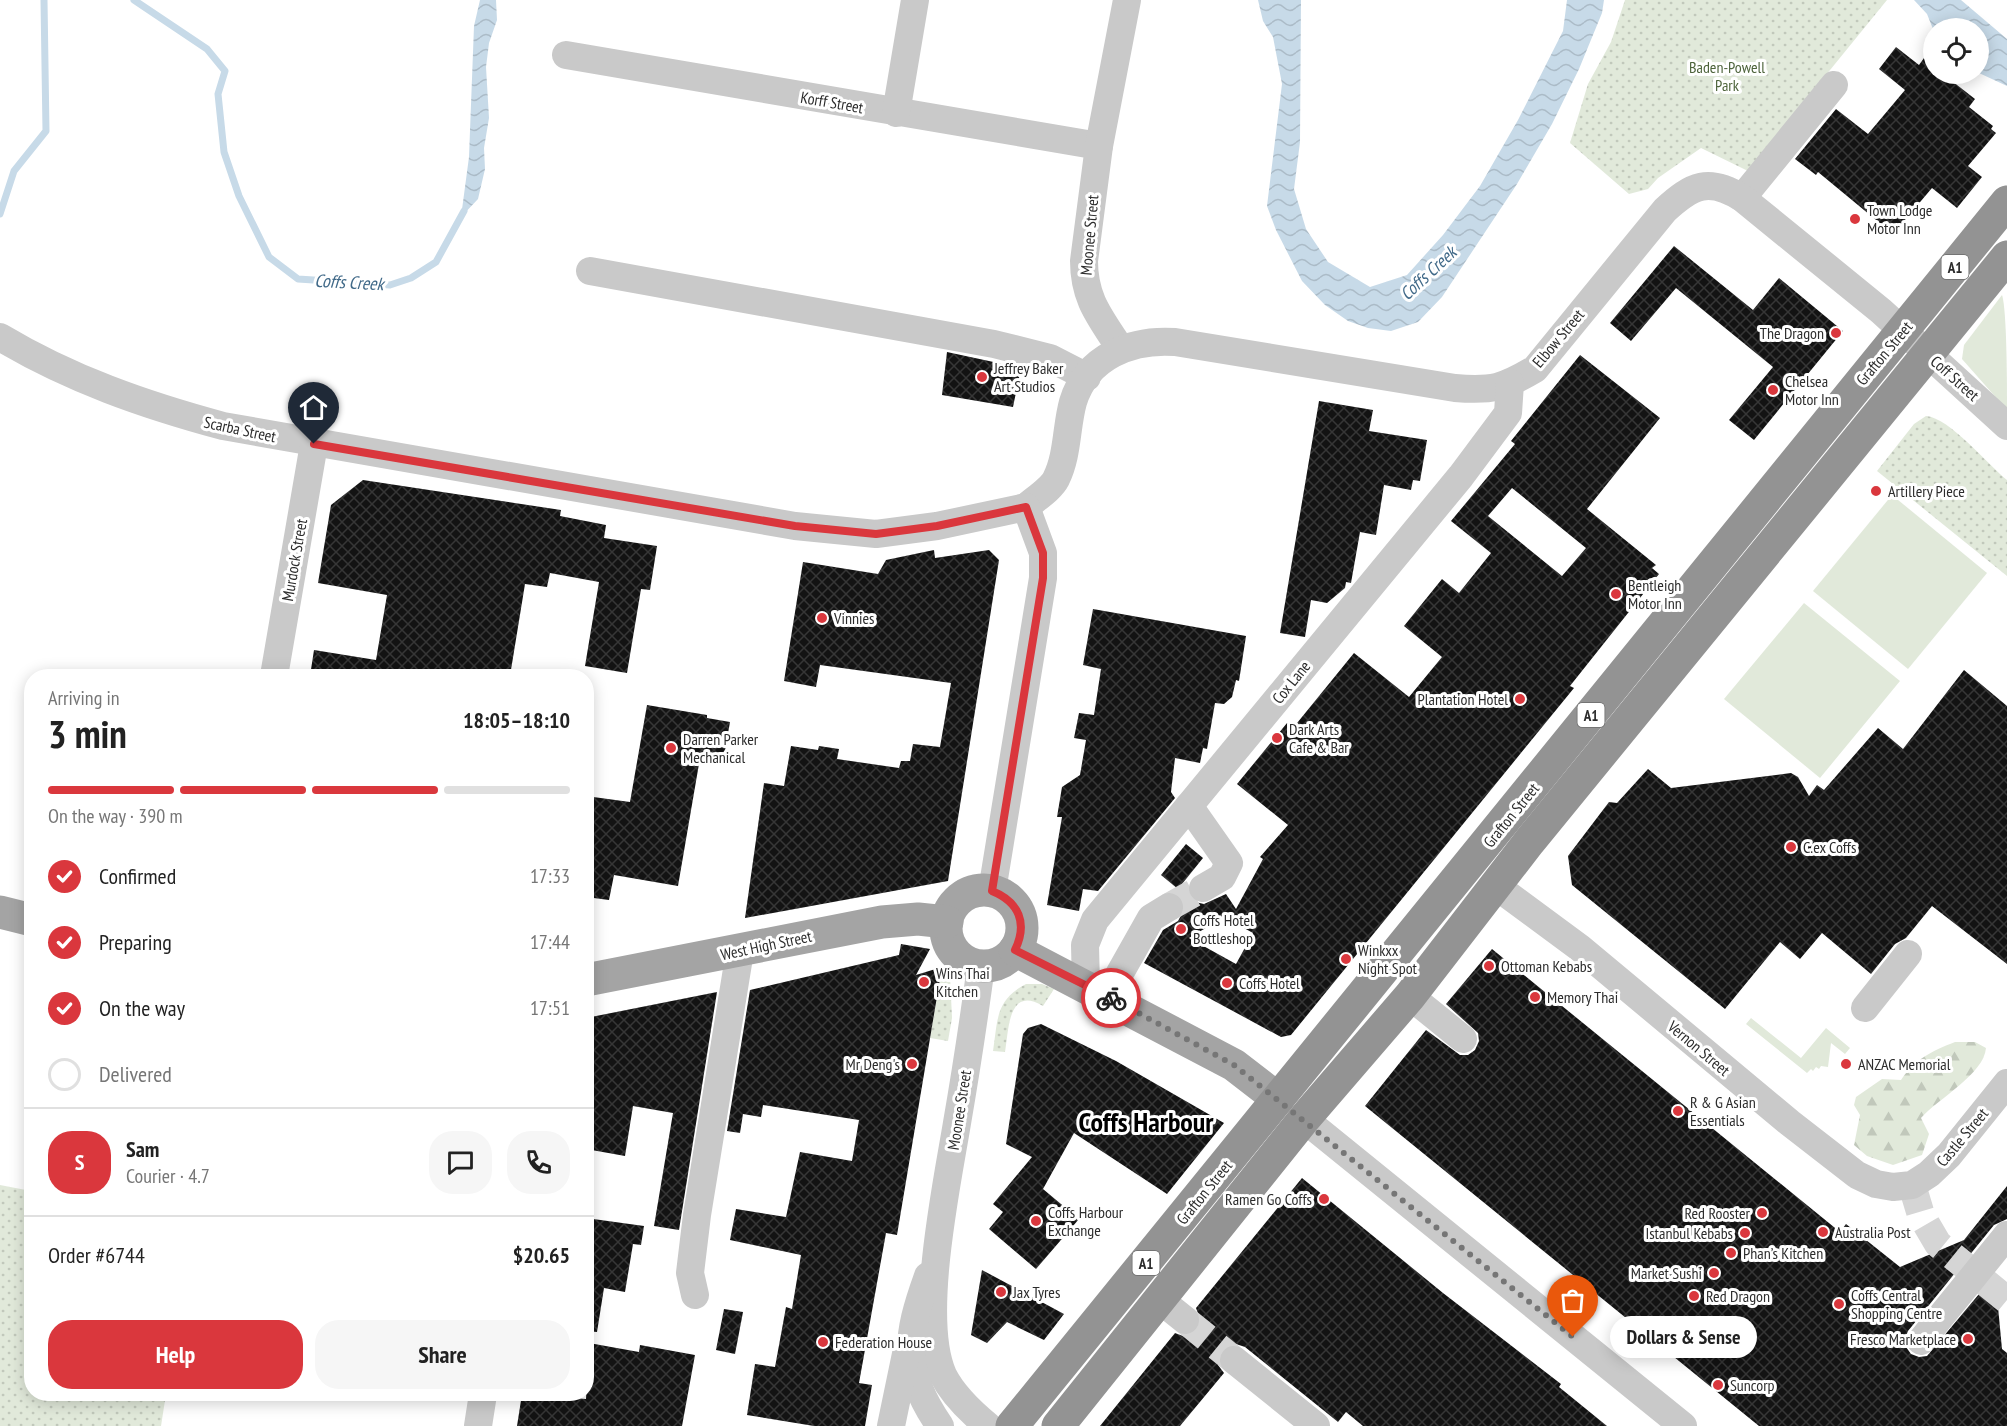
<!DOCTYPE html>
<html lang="en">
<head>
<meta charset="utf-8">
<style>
	:root { --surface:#fff; --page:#f6f6f6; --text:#222; --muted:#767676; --line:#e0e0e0; --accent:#da373d }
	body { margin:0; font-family:"PT Sans Narrow",sans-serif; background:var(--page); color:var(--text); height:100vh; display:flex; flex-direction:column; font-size:22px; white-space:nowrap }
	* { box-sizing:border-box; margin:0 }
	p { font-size:20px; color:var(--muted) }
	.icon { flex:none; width:33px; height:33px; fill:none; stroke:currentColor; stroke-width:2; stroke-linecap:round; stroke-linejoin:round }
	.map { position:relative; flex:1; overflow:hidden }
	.panel { position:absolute; left:24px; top:669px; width:570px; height:732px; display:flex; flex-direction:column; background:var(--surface); border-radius:24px; box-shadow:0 3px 15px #0003 }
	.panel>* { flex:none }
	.buttons { position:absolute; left:1923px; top:18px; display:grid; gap:12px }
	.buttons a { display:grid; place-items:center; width:66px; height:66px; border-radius:50%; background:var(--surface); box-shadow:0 3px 15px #0003; font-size:30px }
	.pin { position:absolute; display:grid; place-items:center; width:51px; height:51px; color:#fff; margin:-62px -26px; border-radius:50% 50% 50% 0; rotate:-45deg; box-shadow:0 0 6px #0007 }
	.pin .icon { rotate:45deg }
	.courier { position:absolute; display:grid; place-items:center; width:60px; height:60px; margin:-30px; border:4px solid #da373d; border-radius:50%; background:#fff; color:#222; box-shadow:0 2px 8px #0007 }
	.bubble { position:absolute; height:42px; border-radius:21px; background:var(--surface); box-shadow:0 3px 15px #0003; font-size:20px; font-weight:700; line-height:42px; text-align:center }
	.headline em { font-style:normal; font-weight:700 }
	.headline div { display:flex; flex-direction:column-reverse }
	.headline { display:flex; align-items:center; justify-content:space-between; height:102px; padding:0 24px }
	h1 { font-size:39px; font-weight:700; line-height:45px }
	.bar { display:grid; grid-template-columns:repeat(4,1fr); gap:9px 6px; align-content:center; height:72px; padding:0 24px }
	.bar i { height:8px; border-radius:4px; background:var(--line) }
	.bar .active { background:var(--accent) }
	.bar p { grid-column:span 4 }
	.line { display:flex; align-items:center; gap:15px; padding:0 24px; border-top:2px solid var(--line) }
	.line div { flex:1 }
	.round { display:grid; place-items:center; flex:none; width:63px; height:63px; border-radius:24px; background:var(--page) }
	ol { padding:0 24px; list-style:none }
	li { display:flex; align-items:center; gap:18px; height:66px }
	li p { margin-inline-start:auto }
	li .icon { padding:6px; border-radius:50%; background:var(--accent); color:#fff; stroke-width:4 }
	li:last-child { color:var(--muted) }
	li i { width:33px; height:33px; border:3px solid var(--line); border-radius:50% }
	.cta { display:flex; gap:12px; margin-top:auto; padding:12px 24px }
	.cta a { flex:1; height:69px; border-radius:24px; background:var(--accent); color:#fff; font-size:24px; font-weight:700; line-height:69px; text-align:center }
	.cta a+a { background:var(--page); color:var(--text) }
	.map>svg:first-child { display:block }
</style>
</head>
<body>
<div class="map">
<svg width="2007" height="1426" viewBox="0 0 2007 1426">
	<defs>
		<pattern id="forest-firs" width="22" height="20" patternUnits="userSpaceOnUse" patternTransform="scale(1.5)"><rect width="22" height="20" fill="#e1e9da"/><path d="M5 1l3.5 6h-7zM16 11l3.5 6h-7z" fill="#c1c8bb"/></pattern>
		<pattern id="park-dots" width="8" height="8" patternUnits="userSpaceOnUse" patternTransform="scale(1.5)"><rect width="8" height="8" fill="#e1e9da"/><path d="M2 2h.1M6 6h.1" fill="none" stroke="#c1c8bb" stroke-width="1.8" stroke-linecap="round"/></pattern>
		<pattern id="water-waves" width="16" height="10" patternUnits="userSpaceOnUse" patternTransform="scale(1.5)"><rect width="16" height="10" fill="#c7dae8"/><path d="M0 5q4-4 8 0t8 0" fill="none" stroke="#abbbc7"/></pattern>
		<pattern id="building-cross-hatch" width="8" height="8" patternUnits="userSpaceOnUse" patternTransform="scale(1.5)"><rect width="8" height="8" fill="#131313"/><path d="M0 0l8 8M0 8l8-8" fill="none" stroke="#363636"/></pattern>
	</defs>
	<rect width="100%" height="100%" fill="#fff"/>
	<g fill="#e1e9da">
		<path d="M2002,295C2007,310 2007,388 2007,410L1962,359L1964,345Z"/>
		<path d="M1892,495L1987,573L1908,669L1813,591Z"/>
		<path d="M1804,603L1900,681L1820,778L1724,699Z"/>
		<path d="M1751,1018L1801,1058L1826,1028L1850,1048L1845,1054L1831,1043L1828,1067L1821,1066L1819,1069L1816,1067L1813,1071L1811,1069L1807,1073L1746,1024Z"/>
	</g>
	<path fill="url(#forest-firs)" d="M1955,1042H1975L1986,1048C1984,1074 1939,1098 1921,1118L1929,1134L1922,1155L1893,1165L1867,1156L1854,1145L1860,1115L1854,1105L1856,1097L1882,1079L1901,1080C1915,1059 1932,1051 1955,1042Z"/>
	<g fill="url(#park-dots)">
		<path d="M1625,0H1887L1748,171L1701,148L1658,178L1648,189L1629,194L1570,143L1588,84L1611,42Z"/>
		<path d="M1926,416C1950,418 1987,464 2007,480V576L1877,471L1914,424Z"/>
		<path d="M941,974L950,975L952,1018L948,1041L930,1038Z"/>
		<path d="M1026,984H1042L1054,989L1043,1006C1008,985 1009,1029 1005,1052L993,1051C998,1020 995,1000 1026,984Z"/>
		<path d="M0,1185L31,1191L32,1394H166L161,1426H0Z"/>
	</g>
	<g fill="url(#water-waves)">
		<path d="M480,0H496L497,20L489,43L486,67L489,118L484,148L485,169L478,199L461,217L469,157L474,26Z"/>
		<path d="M1258,0H1301L1300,142L1294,189L1306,229L1328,262L1370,287L1407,275L1443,235L1480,186L1518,120L1563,31L1567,0H1604L1602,13L1579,69L1552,124L1517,184L1442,297L1418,322L1391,331L1368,328L1348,321L1325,305L1302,281L1276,230L1267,206L1282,84L1273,37L1263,21Z"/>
		<path d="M1914,0H1961L2007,39V86L1979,73L1978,28L1933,29L1927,14Z"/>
	</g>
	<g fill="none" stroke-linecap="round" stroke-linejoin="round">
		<g stroke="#c7dae8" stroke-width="7">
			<path d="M134,0L207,49L225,71L218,94L224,152L239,196L269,257L298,279L390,285L411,278L436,262L464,211"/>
			<path d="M0,214L14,171L46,131L44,0"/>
		</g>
	</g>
	<g fill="url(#building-cross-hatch)" fill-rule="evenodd">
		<path d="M1896,47L1919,65L1924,58L1934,66V74H1943L1975,99L1969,107L1993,126L1991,129L1996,133L1968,166L1982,177L1957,208L1932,188L1893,234L1818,172L1816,175L1795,159L1836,109L1868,134L1905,90L1879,69Z"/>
		<path d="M1674,246L1753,310L1779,278L1843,331L1754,440L1729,420L1773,367L1676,288L1631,341L1610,323Z"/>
		<path d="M947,352L1021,368L1013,407L942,395Z"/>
		<path d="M1580,355L1660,418L1587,509L1656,565L1652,568L1659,574L1570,686L1574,688L1291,1035L1281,1037L1144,963L1163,930L1178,921L1185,908L1195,902L1204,904L1226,894L1236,909L1263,859L1260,857L1288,825L1237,784L1287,723L1293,728L1354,653L1409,697L1442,657L1404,626L1442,579L1459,593L1491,553L1451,521L1515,444L1511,441ZM1512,488L1586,548L1562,576L1488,516ZM1224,917L1253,933L1236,964L1189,938Z"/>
		<path d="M1319,401L1373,410L1369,431L1427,440L1420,481L1413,480L1411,490L1384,485L1376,535L1360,532L1351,583L1346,582L1345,588L1327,603L1311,600L1305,637L1280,633Z"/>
		<path d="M363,480L561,510L560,516L606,525L604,538L657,546L650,590L641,589L627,673L585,666L599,582L550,573L547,587L525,584L510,676H310L314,650L376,660L387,595L318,583L331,505Z"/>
		<path d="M934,550L935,558L989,550L999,560L948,881L745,918L764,783L784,786L791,746L818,750L819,746L839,749L837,759L899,768L901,761H910L913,744L940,747L951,683L820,665L816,687L784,681L803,562L878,574L886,560Z"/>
		<path d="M1093,609L1246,636L1239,681L1236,680L1232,697L1224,704L1215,703L1207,749L1203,748L1200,763L1175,758L1171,792L1175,798L1098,891L1083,889L1079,911L1047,905L1062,817H1057L1062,787L1080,775L1086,740L1074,738L1079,713L1094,715L1101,669L1083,665Z"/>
		<path d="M1964,670L2007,706V964L1932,906L1906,938L1895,944L1871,974L1822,933L1800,959L1780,942L1725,1009L1572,885L1568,856L1609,802L1617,803L1648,769L1671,788L1791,773L1798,777L1809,796L1817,785L1824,790L1878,728L1903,749Z"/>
		<path d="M647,705L707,715V718L730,722L723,762L700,758L678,886L614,875L609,900L586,897V796L630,802Z"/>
		<path d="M1186,844L1203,858L1178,889L1161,875Z"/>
		<path d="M901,944L930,949L916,975L942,967L897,1235L886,1233L859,1383L872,1385L865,1426H814L747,1415L755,1364L775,1367L786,1307L792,1309L801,1255L730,1240L736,1209L786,1217L800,1152L852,1161L859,1120L763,1105L761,1117L743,1114L740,1133L727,1131L750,990L899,955Z"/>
		<path d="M1492,949L1840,1232L1846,1224L1900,1267L1964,1240L2007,1186V1219L1994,1225L1908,1331L1905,1339L1906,1347L1911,1354L1919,1357L1927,1356L1995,1275L2002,1349L2007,1353V1426H1759L1365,1106L1426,1030L1460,1055H1468L1475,1050L1479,1041L1478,1033L1446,1004Z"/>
		<path d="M717,992L679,1230L654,1226L673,1113L633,1106L625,1156L586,1149V1018Z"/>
		<path d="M1041,1024L1116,1061L1224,1123L1167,1194L1074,1133L1043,1189L1079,1219L1036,1269L989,1229L1003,1212L993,1204L1032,1157L1006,1144L1023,1034L1028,1028Z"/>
		<path d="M1302,1178L1443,1293L1561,1384L1559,1387L1607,1426H1363L1346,1412L1338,1422L1245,1347L1236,1344L1228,1345L1221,1350L1218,1365L1224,1373L1180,1426H1100L1175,1333L1183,1336L1197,1331L1201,1322L1196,1308Z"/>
		<path d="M586,1218L644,1226L641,1245L633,1244L625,1292L604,1288L597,1332L586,1331Z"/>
		<path d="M982,1270L1064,1314L1044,1340L1007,1322L987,1343L971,1335Z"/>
		<path d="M724,1309L743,1312L735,1354L716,1350Z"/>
		<path d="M589,1343L639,1352L640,1345L695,1355L682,1426H517L522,1394L586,1399Z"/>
	</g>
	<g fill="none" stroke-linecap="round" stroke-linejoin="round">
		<g stroke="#d5d5d5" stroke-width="28" stroke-dasharray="28 14" stroke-linecap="butt">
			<path d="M1169,907L1203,888"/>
			<path d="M1912,1185L1921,1215L1938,1244L2007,1300"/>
			<path d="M1185,1320L1234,1360"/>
		</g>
		<g stroke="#c9c9c9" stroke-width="28">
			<path d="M566,55L1099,146"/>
			<path d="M896,113L915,0"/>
			<path d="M1742,198L1834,85"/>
			<path d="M590,271L994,344L1050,358L1087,377"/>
			<path d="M0,337C70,379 145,405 223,426L795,526L876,534L937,526L1026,507"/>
			<path d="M1120,348C1100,317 1084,299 1084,261L1099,146L1127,0"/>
			<path d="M1026,507C1035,499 1051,489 1056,479C1068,455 1066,427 1073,402C1087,356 1132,339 1175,342L1455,388C1493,391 1503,388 1535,369L1665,210C1692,185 1709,177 1742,198L1881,311L2007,426"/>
			<path d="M274,676L314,444"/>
			<path d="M1189,806L1229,863L1222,877L1203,888"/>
			<path d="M1496,886L1580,948L1790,1123L1857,1175L1876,1184L1893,1187L1912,1185L1929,1174L1949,1155L2007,1083"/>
			<path d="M992,891L1043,578V553L1026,507"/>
			<path d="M981,966C974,1018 966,1071 957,1123C947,1184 918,1319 943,1375C953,1395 971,1412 988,1426"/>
			<path d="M1086,986L1085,945L1095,920L1461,476L1508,413L1510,383"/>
			<path d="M1107,996L1151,918L1169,907"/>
			<path d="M1410,996L1463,1039"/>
			<path d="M1865,1008L1908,954"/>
			<path d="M1304,1119L1683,1426"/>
			<path d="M928,1276C906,1337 901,1370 940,1426"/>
			<path d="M695,1295L690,1273L697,1215L740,951"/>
			<path d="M1160,1300L1185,1320"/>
			<path d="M1234,1360L1316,1426"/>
			<path d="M478,1426L483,1394"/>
			<path d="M891,1426L907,1349"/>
		</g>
		<g stroke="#a4a4a4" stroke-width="33">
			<circle cx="984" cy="928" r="38"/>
			<path d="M0,912L32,920"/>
			<path d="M1015,950L1234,1065L1278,1099"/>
			<path d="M586,980L882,922L918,919L947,922"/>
		</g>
		<g stroke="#939393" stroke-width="33">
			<path d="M1012,1426L2007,202"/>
			<path d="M1058,1426L1304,1119L1410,996L1529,842L2007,257"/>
		</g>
		<path stroke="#c9c9c9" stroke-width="28" d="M1921,1341L2007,1235"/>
	</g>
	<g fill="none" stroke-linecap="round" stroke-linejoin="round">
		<path stroke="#767676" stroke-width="6" stroke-dasharray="0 10.8" d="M1111,998L1234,1065L1573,1337"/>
		<path stroke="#da373d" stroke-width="8" d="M314,444L795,526L876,534L937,526L1026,507L1043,553V578L992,891C1019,902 1028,923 1015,950L1111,998"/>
	</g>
	<g fill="#da373d" stroke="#fff" stroke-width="2">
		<circle cx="1855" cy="219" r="6"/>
		<circle cx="1836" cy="333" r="6"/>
		<circle cx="982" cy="377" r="6"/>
		<circle cx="1773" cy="390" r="6"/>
		<circle cx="1876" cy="491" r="6"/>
		<circle cx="1616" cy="594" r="6"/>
		<circle cx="822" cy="618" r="6"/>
		<circle cx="1520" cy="699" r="6"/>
		<circle cx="1277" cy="738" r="6"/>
		<circle cx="671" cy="748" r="6"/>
		<circle cx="1791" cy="847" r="6"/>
		<circle cx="1181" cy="929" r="6"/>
		<circle cx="1346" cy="959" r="6"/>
		<circle cx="1489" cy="966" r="6"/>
		<circle cx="924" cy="982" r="6"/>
		<circle cx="1227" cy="983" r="6"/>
		<circle cx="1535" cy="997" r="6"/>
		<circle cx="912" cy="1064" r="6"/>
		<circle cx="1846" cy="1064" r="6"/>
		<circle cx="1678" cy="1111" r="6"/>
		<circle cx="1324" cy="1199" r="6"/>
		<circle cx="1762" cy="1213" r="6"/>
		<circle cx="1036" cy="1221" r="6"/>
		<circle cx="1823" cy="1232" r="6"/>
		<circle cx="1745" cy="1233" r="6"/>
		<circle cx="1731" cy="1253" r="6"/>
		<circle cx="1714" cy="1273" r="6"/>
		<circle cx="1001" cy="1292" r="6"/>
		<circle cx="1694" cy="1296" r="6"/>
		<circle cx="1839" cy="1304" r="6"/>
		<circle cx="1968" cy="1339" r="6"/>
		<circle cx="823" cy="1342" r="6"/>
		<circle cx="1718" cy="1385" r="6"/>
	</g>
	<g text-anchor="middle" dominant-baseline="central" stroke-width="6" stroke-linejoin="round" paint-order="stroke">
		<g fill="#fff" stroke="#6b6b6b" stroke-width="1.5">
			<rect x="1941.5" y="255" width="27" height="24" rx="4.5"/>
			<rect x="1577.5" y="703" width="27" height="24" rx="4.5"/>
			<rect x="1132.5" y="1251" width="27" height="24" rx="4.5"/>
		</g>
		<g font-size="15" font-weight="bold" fill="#2c2c2c">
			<text x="1955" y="267">A1</text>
			<text x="1591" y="715">A1</text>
			<text x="1146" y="1263">A1</text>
		</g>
		<g font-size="16" fill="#4e643c" stroke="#fff">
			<text x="1727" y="67">Baden-Powell<tspan x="1727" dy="18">Park</tspan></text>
		</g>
		<g font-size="16" fill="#2c2c2c" stroke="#fff">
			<text transform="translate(832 102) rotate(10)">Korff Street</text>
			<text transform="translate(1089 235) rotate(-85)">Moonee Street</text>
			<text transform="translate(1558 338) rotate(-50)">Elbow Street</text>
			<text transform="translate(1884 353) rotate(-50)">Grafton Street</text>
			<text transform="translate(1955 378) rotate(42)">Coff Street</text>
			<text transform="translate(240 429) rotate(12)">Scarba Street</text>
			<text transform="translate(294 560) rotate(-80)">Murdock Street</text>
			<text transform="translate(1291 682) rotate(-51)">Cox Lane</text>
			<text transform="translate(1511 815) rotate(-51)">Grafton Street</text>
			<text transform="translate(766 945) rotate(-12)">West High Street</text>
			<text transform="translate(1699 1048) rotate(40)">Vernon Street</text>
			<text transform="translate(959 1110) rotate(-81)">Moonee Street</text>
			<text transform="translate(1962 1137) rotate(-50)">Castle Street</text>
			<text transform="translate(1204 1192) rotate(-51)">Grafton Street</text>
		</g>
		<g font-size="16" fill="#2c2c2c" stroke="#fff" text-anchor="start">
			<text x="1867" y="210">Town Lodge<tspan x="1867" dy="18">Motor Inn</tspan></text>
			<text x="1824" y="333" text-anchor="end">The Dragon</text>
			<text x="994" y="368">Jeffrey Baker<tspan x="994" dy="18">Art Studios</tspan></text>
			<text x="1785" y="381">Chelsea<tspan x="1785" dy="18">Motor Inn</tspan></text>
			<text x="1888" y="491">Artillery Piece</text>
			<text x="1628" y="585">Bentleigh<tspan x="1628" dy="18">Motor Inn</tspan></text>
			<text x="834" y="618">Vinnies</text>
			<text x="1508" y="699" text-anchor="end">Plantation Hotel</text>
			<text x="1289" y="729">Dark Arts<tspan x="1289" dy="18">Cafe &amp; Bar</tspan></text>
			<text x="683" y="739">Darren Parker<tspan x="683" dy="18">Mechanical</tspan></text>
			<text x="1803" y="847">C.ex Coffs</text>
			<text x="1193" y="920">Coffs Hotel<tspan x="1193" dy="18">Bottleshop</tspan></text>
			<text x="1358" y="950">Winkxx<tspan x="1358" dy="18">Night Spot</tspan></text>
			<text x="1501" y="966">Ottoman Kebabs</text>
			<text x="936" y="973">Wins Thai<tspan x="936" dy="18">Kitchen</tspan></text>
			<text x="1239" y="983">Coffs Hotel</text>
			<text x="1547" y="997">Memory Thai</text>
			<text x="900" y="1064" text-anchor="end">Mr Deng's</text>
			<text x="1858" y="1064">ANZAC Memorial</text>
			<text x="1690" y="1102">R &amp; G Asian<tspan x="1690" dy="18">Essentials</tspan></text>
			<text x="1312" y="1199" text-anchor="end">Ramen Go Coffs</text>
			<text x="1048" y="1212">Coffs Harbour<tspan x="1048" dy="18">Exchange</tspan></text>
			<text x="1750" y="1213" text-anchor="end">Red Rooster</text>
			<text x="1835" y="1232">Australia Post</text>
			<text x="1733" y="1233" text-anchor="end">Istanbul Kebabs</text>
			<text x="1743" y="1253">Phan’s Kitchen</text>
			<text x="1702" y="1273" text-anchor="end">Market Sushi</text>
			<text x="1013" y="1292">Jax Tyres</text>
			<text x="1851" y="1295">Coffs Central<tspan x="1851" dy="18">Shopping Centre</tspan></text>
			<text x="1706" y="1296">Red Dragon</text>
			<text x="1956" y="1339" text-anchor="end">Fresco Marketplace</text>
			<text x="835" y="1342">Federation House</text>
			<text x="1730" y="1385">Suncorp</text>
		</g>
		<g font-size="18" font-style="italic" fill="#406988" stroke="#fff">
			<text transform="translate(1428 273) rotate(-43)">Coffs Creek</text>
			<text transform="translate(349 282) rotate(3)">Coffs Creek</text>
		</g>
		<g font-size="28" font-weight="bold" fill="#000" stroke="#fff">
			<text x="1146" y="1121">Coffs Harbour</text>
		</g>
	</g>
</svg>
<div class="buttons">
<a><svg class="icon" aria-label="locate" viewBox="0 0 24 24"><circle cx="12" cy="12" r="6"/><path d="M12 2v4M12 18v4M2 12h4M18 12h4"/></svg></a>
</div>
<div class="pin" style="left:1573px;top:1337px;background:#ea580c"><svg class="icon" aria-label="bag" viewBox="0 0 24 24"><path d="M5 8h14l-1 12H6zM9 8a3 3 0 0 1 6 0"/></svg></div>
<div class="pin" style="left:314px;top:444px;background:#1f2937"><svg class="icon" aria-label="home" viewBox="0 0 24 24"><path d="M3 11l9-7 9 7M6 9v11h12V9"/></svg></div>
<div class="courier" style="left:1111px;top:998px"><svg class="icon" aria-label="bike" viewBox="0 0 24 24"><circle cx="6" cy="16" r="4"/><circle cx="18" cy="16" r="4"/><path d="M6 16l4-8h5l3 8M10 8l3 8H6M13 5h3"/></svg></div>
<div class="bubble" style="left:1610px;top:1316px;width:147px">Dollars &amp; Sense</div>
<section class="panel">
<div class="headline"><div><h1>3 min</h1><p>Arriving in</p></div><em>18:05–18:10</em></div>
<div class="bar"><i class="active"></i><i class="active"></i><i class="active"></i><i></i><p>On the way · 390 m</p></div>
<ol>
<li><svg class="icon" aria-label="check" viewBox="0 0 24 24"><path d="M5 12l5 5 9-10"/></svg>Confirmed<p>17:33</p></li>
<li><svg class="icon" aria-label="check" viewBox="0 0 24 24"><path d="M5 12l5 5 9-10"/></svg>Preparing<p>17:44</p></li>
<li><svg class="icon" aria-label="check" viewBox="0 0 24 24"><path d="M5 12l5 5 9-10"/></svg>On the way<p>17:51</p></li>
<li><i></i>Delivered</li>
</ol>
<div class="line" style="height:108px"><b class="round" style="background:var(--accent);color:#fff">S</b><div><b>Sam</b><p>Courier · 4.7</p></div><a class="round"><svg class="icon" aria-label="chat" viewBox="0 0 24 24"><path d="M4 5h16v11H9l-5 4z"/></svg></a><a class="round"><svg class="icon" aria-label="phone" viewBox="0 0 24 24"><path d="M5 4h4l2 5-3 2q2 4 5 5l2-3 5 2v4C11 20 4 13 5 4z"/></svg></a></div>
<div class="line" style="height:78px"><div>Order #6744</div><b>$20.65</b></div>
<div class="cta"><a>Help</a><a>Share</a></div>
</section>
</div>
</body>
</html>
